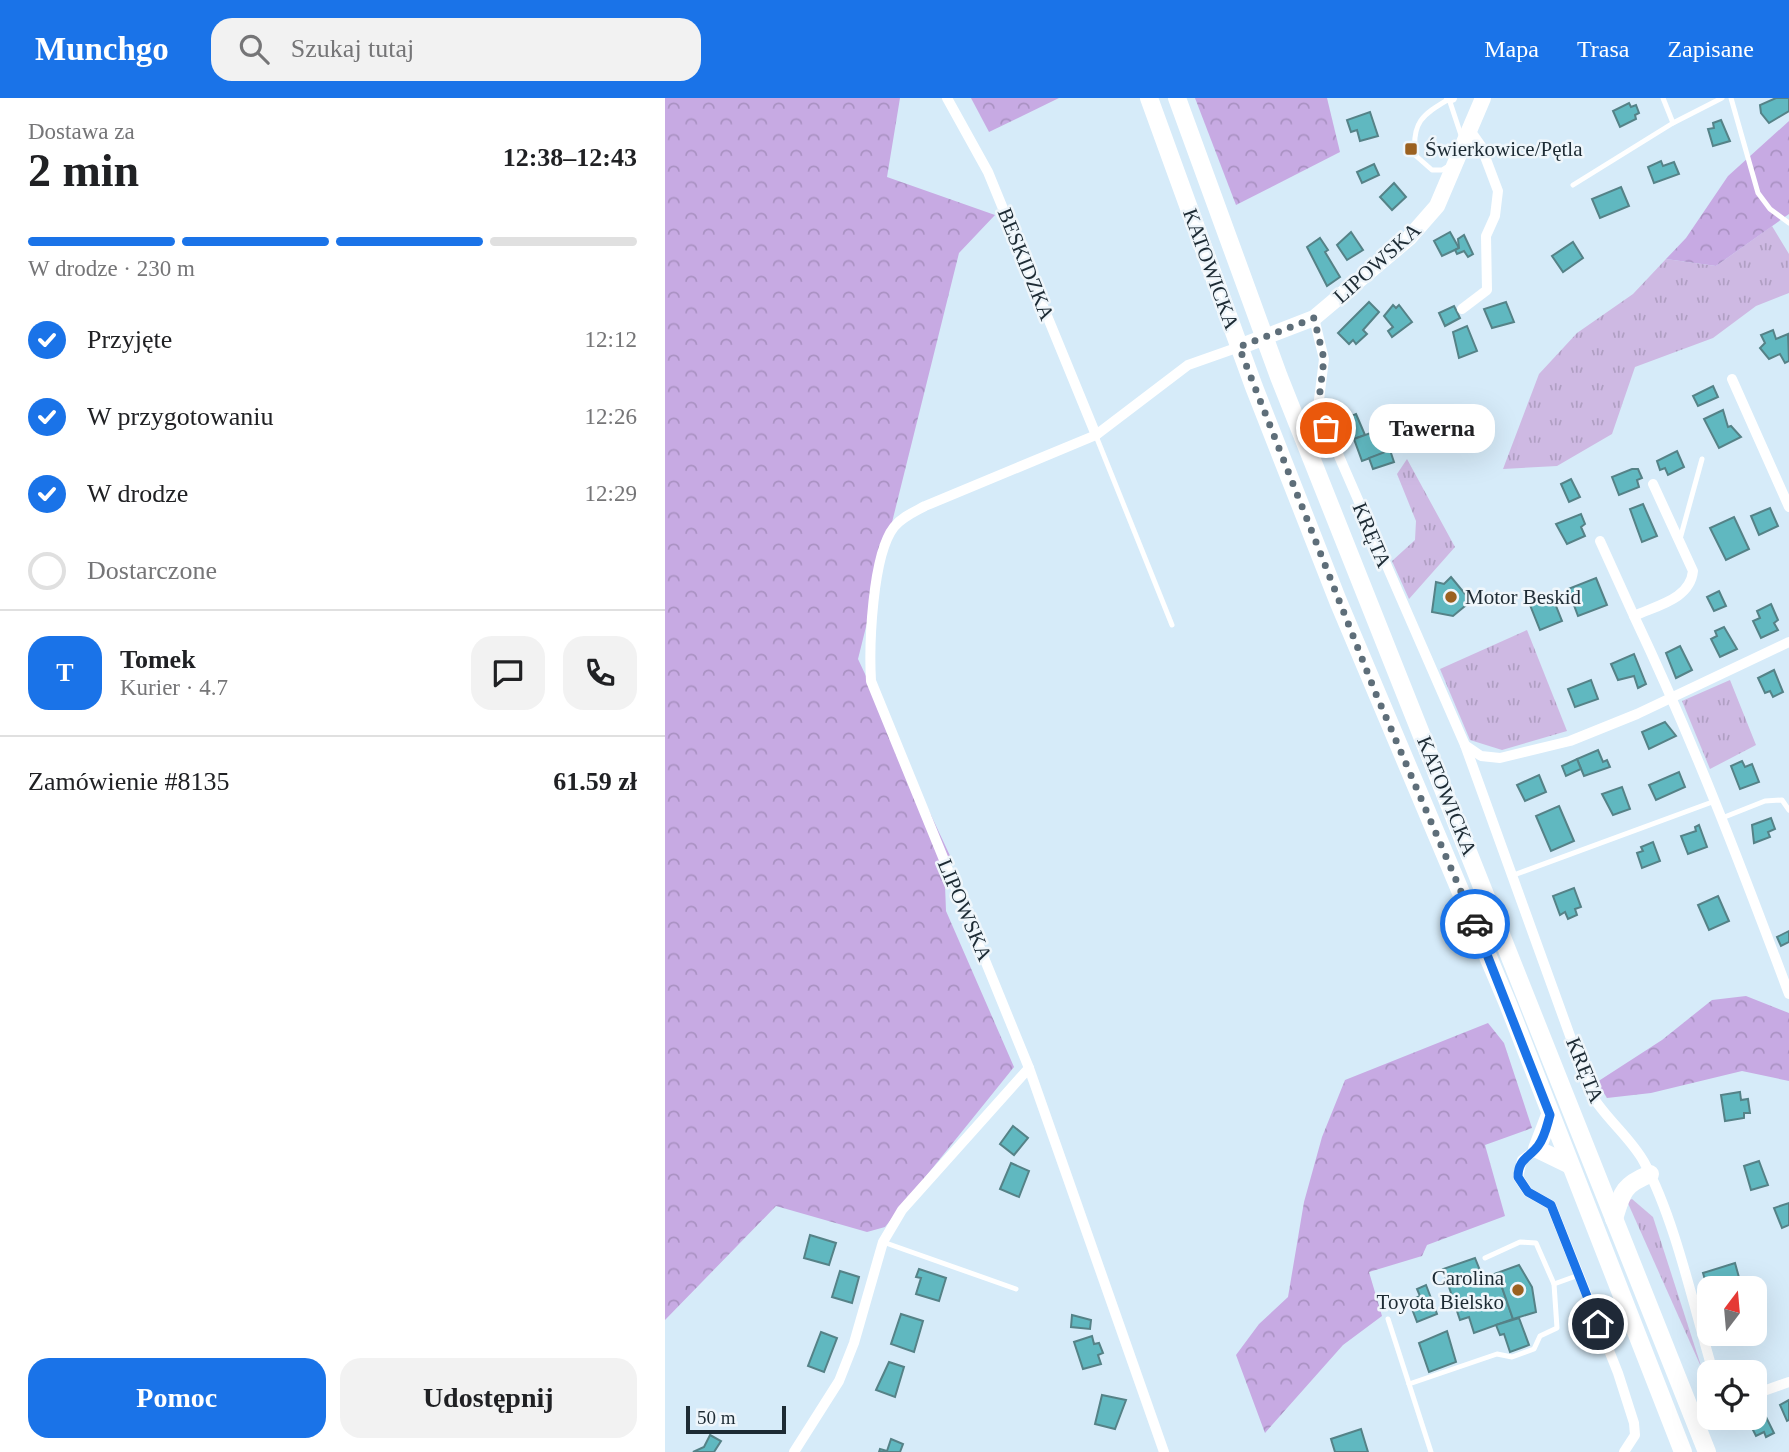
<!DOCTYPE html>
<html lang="pl">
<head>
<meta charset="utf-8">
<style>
	:root { --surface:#fff; --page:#f2f2f2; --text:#202124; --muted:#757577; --line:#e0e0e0; --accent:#1a73e8 }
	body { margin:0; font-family:"Times New Roman",serif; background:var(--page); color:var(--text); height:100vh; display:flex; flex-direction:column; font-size:26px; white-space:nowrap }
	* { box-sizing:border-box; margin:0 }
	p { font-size:23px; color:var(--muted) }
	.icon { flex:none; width:38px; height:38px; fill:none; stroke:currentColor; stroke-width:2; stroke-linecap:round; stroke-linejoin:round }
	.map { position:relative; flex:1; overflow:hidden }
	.sheet { display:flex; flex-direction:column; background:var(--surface); width:665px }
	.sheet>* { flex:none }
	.needle { width:46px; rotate:16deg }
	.buttons { position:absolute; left:1032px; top:1178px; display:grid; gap:14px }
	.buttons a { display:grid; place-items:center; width:70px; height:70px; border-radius:14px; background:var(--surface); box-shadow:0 7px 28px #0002; font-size:35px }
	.scale { position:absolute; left:21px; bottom:18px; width:100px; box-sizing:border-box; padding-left:7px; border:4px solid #1d2b34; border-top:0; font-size:19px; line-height:24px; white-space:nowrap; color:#1d2b34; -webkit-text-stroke:5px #eff6fb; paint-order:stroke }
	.pin { position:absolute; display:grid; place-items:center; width:60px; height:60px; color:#fff; margin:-30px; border:4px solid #fff; border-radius:50%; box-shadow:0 2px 7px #0007 }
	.courier { position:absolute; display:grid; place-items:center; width:70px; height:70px; margin:-35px; border:5px solid #1a73e8; border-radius:50%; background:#fff; color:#222; box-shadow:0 2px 9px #0007 }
	.bubble { position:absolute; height:49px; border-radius:21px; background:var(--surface); box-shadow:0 7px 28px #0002; font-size:23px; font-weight:700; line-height:49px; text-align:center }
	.overview em { font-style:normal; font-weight:700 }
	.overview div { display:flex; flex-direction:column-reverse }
	.overview { display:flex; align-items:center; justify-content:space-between; height:119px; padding:0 28px }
	h1 { font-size:46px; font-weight:700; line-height:52px }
	.bar { display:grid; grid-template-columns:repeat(4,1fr); gap:10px 7px; align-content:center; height:84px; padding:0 28px }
	.bar i { height:9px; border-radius:5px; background:var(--line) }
	.bar .on { background:var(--accent) }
	.bar p { grid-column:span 4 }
	.line { display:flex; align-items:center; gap:18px; padding:0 28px; border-top:2px solid var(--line) }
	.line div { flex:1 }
	.round { display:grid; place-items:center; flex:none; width:74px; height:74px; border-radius:21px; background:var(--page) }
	ol { padding:0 28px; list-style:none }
	li { display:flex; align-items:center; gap:21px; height:77px }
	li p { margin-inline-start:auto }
	li .icon { padding:7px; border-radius:50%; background:var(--accent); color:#fff; stroke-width:4 }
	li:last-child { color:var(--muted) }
	li i { width:38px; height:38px; border:4px solid var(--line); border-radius:50% }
	.primary-button { display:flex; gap:14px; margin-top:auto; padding:14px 28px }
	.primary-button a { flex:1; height:80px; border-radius:21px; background:var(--accent); color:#fff; font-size:28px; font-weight:700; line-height:80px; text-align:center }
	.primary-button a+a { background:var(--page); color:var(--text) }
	header { display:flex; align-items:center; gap:42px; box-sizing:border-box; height:98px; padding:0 35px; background:var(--accent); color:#fff }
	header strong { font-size:33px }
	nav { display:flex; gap:38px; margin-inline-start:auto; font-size:24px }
	.search { width:490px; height:63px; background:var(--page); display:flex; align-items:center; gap:18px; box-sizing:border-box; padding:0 24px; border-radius:21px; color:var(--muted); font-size:26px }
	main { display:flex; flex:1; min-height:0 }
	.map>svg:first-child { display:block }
</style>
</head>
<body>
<header>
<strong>Munchgo</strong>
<div class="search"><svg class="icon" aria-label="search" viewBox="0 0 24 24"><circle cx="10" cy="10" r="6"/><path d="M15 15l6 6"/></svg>Szukaj tutaj</div>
<nav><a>Mapa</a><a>Trasa</a><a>Zapisane</a></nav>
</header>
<main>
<section class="sheet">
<div class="overview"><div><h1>2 min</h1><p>Dostawa za</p></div><em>12:38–12:43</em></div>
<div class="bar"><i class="on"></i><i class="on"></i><i class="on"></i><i></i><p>W drodze · 230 m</p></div>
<ol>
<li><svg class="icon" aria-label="check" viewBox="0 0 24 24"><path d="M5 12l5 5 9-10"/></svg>Przyjęte<p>12:12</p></li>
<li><svg class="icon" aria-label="check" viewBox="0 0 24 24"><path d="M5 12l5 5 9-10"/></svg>W przygotowaniu<p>12:26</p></li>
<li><svg class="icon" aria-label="check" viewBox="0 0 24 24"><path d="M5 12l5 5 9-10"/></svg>W drodze<p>12:29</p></li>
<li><i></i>Dostarczone</li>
</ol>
<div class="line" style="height:126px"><b class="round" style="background:var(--accent);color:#fff">T</b><div><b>Tomek</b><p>Kurier · 4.7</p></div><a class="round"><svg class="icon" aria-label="chat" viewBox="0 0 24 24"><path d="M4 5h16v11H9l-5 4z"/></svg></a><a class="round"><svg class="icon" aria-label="phone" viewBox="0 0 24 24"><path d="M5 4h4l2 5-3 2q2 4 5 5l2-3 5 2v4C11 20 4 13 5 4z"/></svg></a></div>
<div class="line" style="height:91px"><div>Zamówienie #8135</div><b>61.59 zł</b></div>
<div class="primary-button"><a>Pomoc</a><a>Udostępnij</a></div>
</section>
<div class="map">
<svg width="1124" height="1354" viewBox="0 0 1124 1354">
	<defs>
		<pattern id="grass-tufts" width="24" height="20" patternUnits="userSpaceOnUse" patternTransform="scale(1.75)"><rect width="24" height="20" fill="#ceb9e3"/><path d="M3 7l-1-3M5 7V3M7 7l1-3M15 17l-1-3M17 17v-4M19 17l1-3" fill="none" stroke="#b09fc3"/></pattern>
		<pattern id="forest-crowns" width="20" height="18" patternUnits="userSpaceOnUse" patternTransform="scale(1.75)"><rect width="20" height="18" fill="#c7aae3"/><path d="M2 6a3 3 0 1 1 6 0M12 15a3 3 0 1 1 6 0" fill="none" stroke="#aa92c3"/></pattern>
	</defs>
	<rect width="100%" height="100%" fill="#d6ebf9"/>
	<g fill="url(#grass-tufts)">
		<path d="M1107,128L1124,156V195L1091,208L1048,240L970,269L947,336L892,368L838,371L874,276L912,235L968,196L1001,161L1051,168Z"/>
		<path d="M742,361L790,449L744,501L727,463L750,442L751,423L732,376Z"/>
		<path d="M862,532L902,633L837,652L805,642L775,571Z"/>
		<path d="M1065,582L1091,647L1045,671L1017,603Z"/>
		<path d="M967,1101L988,1119L1037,1271L962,1103Z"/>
	</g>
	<g fill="url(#forest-crowns)">
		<path d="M0,0H235L222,79L330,117L294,155L193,561L287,762L280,787L281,813L349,969L220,1129L202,1134L111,1108L0,1222Z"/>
		<path d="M306,0H394L324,34Z"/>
		<path d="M530,0H662L675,54L571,107Z"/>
		<path d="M1124,23V116L1051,168L1001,161L1021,140L1063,78Z"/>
		<path d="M1081,898L1124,915V983L1077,973L986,995L942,1000L932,984L997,942L1047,902Z"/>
		<path d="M823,925L839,945L867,1030L820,1047L840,1118L762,1147L757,1158L704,1174L717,1218L678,1247L600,1335L571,1257L594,1226L623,1199L639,1104L657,1039L680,982Z"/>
	</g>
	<g fill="#60b8c0" stroke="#558287" stroke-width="2">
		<path d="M1111,0H1124V13L1104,25L1096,15L1095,7Z"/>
		<path d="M964,5L966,9L971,7L974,15L970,17L971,21L955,29L948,13Z"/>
		<path d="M705,14L713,38L695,43L692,32L686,34L682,22Z"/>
		<path d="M1056,22L1065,43L1048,48L1043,31L1049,30L1048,25Z"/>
		<path d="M996,63L998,68L1009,64L1014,76L989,85L983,69Z"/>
		<path d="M709,66L714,77L697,85L692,74Z"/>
		<path d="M729,85L741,99L727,112L715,99Z"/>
		<path d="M956,89L964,108L935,120L927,101Z"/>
		<path d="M686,134L698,152L682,162L672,147Z"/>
		<path d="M785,134L794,150L777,158L769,143Z"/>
		<path d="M799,137L808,156L803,159L799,153L792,156L790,152L794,150L793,141Z"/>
		<path d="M655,140L663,152L660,154L675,179L662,188L642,149Z"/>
		<path d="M908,144L918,160L898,174L887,158Z"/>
		<path d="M704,204L714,214L698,232L702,236L691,246L688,242L684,246L673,235Z"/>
		<path d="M841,204L849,224L827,230L819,211Z"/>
		<path d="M728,207L731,210L734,207L747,224L727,239L723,233L728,229L719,218Z"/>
		<path d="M789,208L795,220L780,228L774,215Z"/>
		<path d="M802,228L812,253L794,260L788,234Z"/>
		<path d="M1108,232L1111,241L1123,236L1124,263L1120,265L1115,256L1104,261L1095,250L1100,245L1096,237Z"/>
		<path d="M1048,288L1053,299L1033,308L1028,298Z"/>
		<path d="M1058,312L1063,329L1066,328L1076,339L1054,350L1039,321Z"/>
		<path d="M691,316L700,337L680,344L671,324Z"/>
		<path d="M711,333L719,355L697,363L689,341Z"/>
		<path d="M725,352L729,364L708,371L704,360Z"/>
		<path d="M1012,353L1019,369L1003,377L1000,370L995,372L992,363Z"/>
		<path d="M967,371H973L977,380L972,382L974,389L954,397L947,379Z"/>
		<path d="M906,381L915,399L904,404L896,386Z"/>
		<path d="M978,406L992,438L977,444L965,411Z"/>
		<path d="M1105,410L1113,428L1094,437L1086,418Z"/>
		<path d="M916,416L920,426L916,429L920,438L902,446L891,426Z"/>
		<path d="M1069,419L1084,451L1061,462L1045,430Z"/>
		<path d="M786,479L806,503L788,518L767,514L771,484L779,486Z"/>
		<path d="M931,480L942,507L913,518L903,491Z"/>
		<path d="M1054,493L1061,508L1049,513L1042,499Z"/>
		<path d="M887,498L897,523L875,532L865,507Z"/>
		<path d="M1106,506L1113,522L1109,525L1113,532L1096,540L1088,523L1095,520L1092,513Z"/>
		<path d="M1059,529L1072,551L1055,559L1046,541L1052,538L1050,533Z"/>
		<path d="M1015,548L1027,572L1011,580L1001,555Z"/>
		<path d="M969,556L981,586L973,590L969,578L953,582L946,566Z"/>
		<path d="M1109,572L1118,594L1108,599L1105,593L1100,595L1093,580Z"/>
		<path d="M926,582L933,601L910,609L903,591Z"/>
		<path d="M1000,624L1011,638L984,651L977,634Z"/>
		<path d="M933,652L938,664L942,662L945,669L919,678L912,661Z"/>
		<path d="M912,661L916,671L901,678L897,668Z"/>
		<path d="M1077,663L1080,669L1087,666L1094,684L1075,691L1066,668Z"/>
		<path d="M1014,674L1020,689L991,702L984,687Z"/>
		<path d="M874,677L881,694L860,703L852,687Z"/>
		<path d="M957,689L965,711L948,717L937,696Z"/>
		<path d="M894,708L909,743L886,753L871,718Z"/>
		<path d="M1106,720L1110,731L1103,734L1105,739L1089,745L1087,727Z"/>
		<path d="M1034,727L1042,749L1023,756L1016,738L1031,733L1030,729Z"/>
		<path d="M988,744L995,763L977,770L972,755L978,753L976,749Z"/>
		<path d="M909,790L916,809L910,811L912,817L903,821L900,814L895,817L888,798Z"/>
		<path d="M1053,798L1064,823L1044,832L1033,807Z"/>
		<path d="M1124,833V844L1116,848L1112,839Z"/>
		<path d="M1075,994L1076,1002L1083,1001L1085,1015H1079V1020L1060,1023L1056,997Z"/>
		<path d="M348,1028L363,1040L349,1057L335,1046Z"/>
		<path d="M1094,1063L1103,1087L1086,1092L1079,1068Z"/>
		<path d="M346,1065L364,1073L354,1099L335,1091Z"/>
		<path d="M1124,1105V1127L1117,1130L1109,1110Z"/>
		<path d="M145,1137L171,1145L164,1167L139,1160Z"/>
		<path d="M810,1160L818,1180L832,1175L848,1221L809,1235L804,1219L795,1222L778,1171Z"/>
		<path d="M1070,1165L1075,1183L1043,1192L1038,1175Z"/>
		<path d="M854,1167L867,1189L871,1214L848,1221L832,1175Z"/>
		<path d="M254,1171L281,1180L274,1203L251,1196L256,1180L251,1179Z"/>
		<path d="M175,1173L194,1179L187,1205L167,1199Z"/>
		<path d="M761,1187L772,1216L752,1224L744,1203L755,1198L752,1191Z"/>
		<path d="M236,1216L258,1223L249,1254L226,1246Z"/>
		<path d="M407,1217L426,1222L425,1231L406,1229Z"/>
		<path d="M854,1220L864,1247L845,1254L839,1236L835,1237L831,1227Z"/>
		<path d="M782,1233L791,1264L764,1274L754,1245Z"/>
		<path d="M156,1234L172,1240L159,1274L143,1268Z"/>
		<path d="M427,1238L429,1246L434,1245L438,1255L433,1257L436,1266L418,1271L409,1244Z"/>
		<path d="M224,1264L239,1269L230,1299L211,1292Z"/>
		<path d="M437,1297L461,1302L450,1331L430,1326Z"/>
		<path d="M1124,1302V1322L1122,1323L1115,1307Z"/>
		<path d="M1099,1315L1109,1335L1101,1339L1099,1334L1091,1338L1083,1322Z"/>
		<path d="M696,1331L703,1354H670L666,1341Z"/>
		<path d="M45,1337L56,1343L49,1354H28L39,1349Z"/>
		<path d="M226,1341L238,1346L235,1354H214L215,1351L222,1353Z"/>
	</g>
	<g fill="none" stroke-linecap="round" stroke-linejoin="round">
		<g stroke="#fff" stroke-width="5">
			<path d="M998,0L1008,25L1057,0"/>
			<path d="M1066,0L1093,95L1105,111L1124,125"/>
			<path d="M784,1L798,43L785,67L777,72H767L750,57C747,24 757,17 784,1Z"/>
			<path d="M908,87L1008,25"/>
			<path d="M431,338L507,527"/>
			<path d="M1015,441L1037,361"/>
			<path d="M1057,720L1100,703L1117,702L1124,712"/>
			<path d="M846,778L1050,703"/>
			<path d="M218,1144L351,1191"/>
			<path d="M820,1160L855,1144L871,1145L889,1186"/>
			<path d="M723,1221L766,1354"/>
			<path d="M744,1286L832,1256L847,1259L869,1251L875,1238L892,1230L889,1186L914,1177"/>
		</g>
		<g stroke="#fff" stroke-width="10">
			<path d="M282,0L323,74L431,337"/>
			<path d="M784,0H787"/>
			<path d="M797,211L822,192L821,138L830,118L833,93L816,48L804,31"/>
			<path d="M649,220L659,261L653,310L800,647L816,658L835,660L905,643L972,616L1124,544"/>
			<path d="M1067,281L1124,409"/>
			<path d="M988,386L1028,473C1025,501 993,507 969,518C1028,642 1076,768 1124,896"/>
			<path d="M935,443L969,518"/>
			<path d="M800,647L926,996C941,1021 966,1040 979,1064C1010,1121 1029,1210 1048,1274"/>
			<path d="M364,970L499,1354"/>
			<path d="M872,1051L857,1062L853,1079L863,1094L886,1107L953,1275L969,1325L970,1337L959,1354"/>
			<path d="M1090,1296L1124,1284"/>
			<path d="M129,1354L174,1283L189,1245L218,1144L237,1112L364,970L206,583C204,548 207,457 229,429C237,419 249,414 260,408L431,337L523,267L574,249"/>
		</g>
		<path stroke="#fff" stroke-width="16" d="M574,249L649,220L744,140L772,108L818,0"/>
		<g stroke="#fff" stroke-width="18">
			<path d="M484,0L589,289L673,503L843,906L1018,1354"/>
			<path d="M512,0L614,279L1042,1354"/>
			<path d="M885,1017L872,1051L905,1067"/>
			<path d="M949,1121C957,1094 958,1087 985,1076"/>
		</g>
	</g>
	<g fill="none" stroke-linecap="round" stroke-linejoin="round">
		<path stroke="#5e6e79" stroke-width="7" stroke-dasharray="0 12.6" d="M661,330L653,310L659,261L649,220L574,249L711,596L810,826"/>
		<path stroke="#1a73e8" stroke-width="9" d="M810,826L885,1017C882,1027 880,1039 873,1048C864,1060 853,1061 853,1079L863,1094L886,1107L933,1226"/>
	</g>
	<g fill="#9b6120" stroke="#eff6fb" stroke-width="2.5">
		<rect x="739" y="44" width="14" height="14" rx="3.5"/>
		<circle cx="786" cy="499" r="7"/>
		<circle cx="853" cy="1192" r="7"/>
	</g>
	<g text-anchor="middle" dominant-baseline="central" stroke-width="5" stroke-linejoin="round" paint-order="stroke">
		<g font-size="21" fill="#1d2b34" stroke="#eff6fb" text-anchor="start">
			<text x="760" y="51">Świerkowice/Pętla</text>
			<text x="800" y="499">Motor Beskid</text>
			<text x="839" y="1180" text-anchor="end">Carolina<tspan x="839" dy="24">Toyota Bielsko</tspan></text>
		</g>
		<g font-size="21" fill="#1d2b34" stroke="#eff6fb">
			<text transform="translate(712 165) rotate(-42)">LIPOWSKA</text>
			<text transform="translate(361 166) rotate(68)">BESKIDZKA</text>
			<text transform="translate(546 171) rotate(70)">KATOWICKA</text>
			<text transform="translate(707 437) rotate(67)">KRĘTA</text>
			<text transform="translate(782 698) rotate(68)">KATOWICKA</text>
			<text transform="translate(300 812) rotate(67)">LIPOWSKA</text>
			<text transform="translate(920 972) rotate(68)">KRĘTA</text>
		</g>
	</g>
</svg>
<div class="buttons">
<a><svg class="needle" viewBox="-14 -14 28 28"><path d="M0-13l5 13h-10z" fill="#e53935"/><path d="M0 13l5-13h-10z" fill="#757577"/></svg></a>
<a><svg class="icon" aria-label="locate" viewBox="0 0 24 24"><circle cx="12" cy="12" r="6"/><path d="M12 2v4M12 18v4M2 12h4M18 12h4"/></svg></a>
</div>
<div class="scale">50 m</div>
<div class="pin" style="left:661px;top:330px;background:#ea580c"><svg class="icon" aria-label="bag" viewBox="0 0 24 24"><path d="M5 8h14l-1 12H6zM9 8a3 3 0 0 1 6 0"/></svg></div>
<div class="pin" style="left:933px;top:1226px;background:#1f2937"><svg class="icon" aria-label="home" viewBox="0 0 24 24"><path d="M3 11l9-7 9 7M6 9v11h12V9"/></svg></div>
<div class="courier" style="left:810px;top:826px"><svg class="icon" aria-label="car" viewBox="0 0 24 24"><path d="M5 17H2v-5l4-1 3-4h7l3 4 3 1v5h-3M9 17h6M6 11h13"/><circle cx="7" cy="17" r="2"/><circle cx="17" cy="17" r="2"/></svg></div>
<div class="bubble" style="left:704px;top:306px;width:126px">Tawerna</div>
</div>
</main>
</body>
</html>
